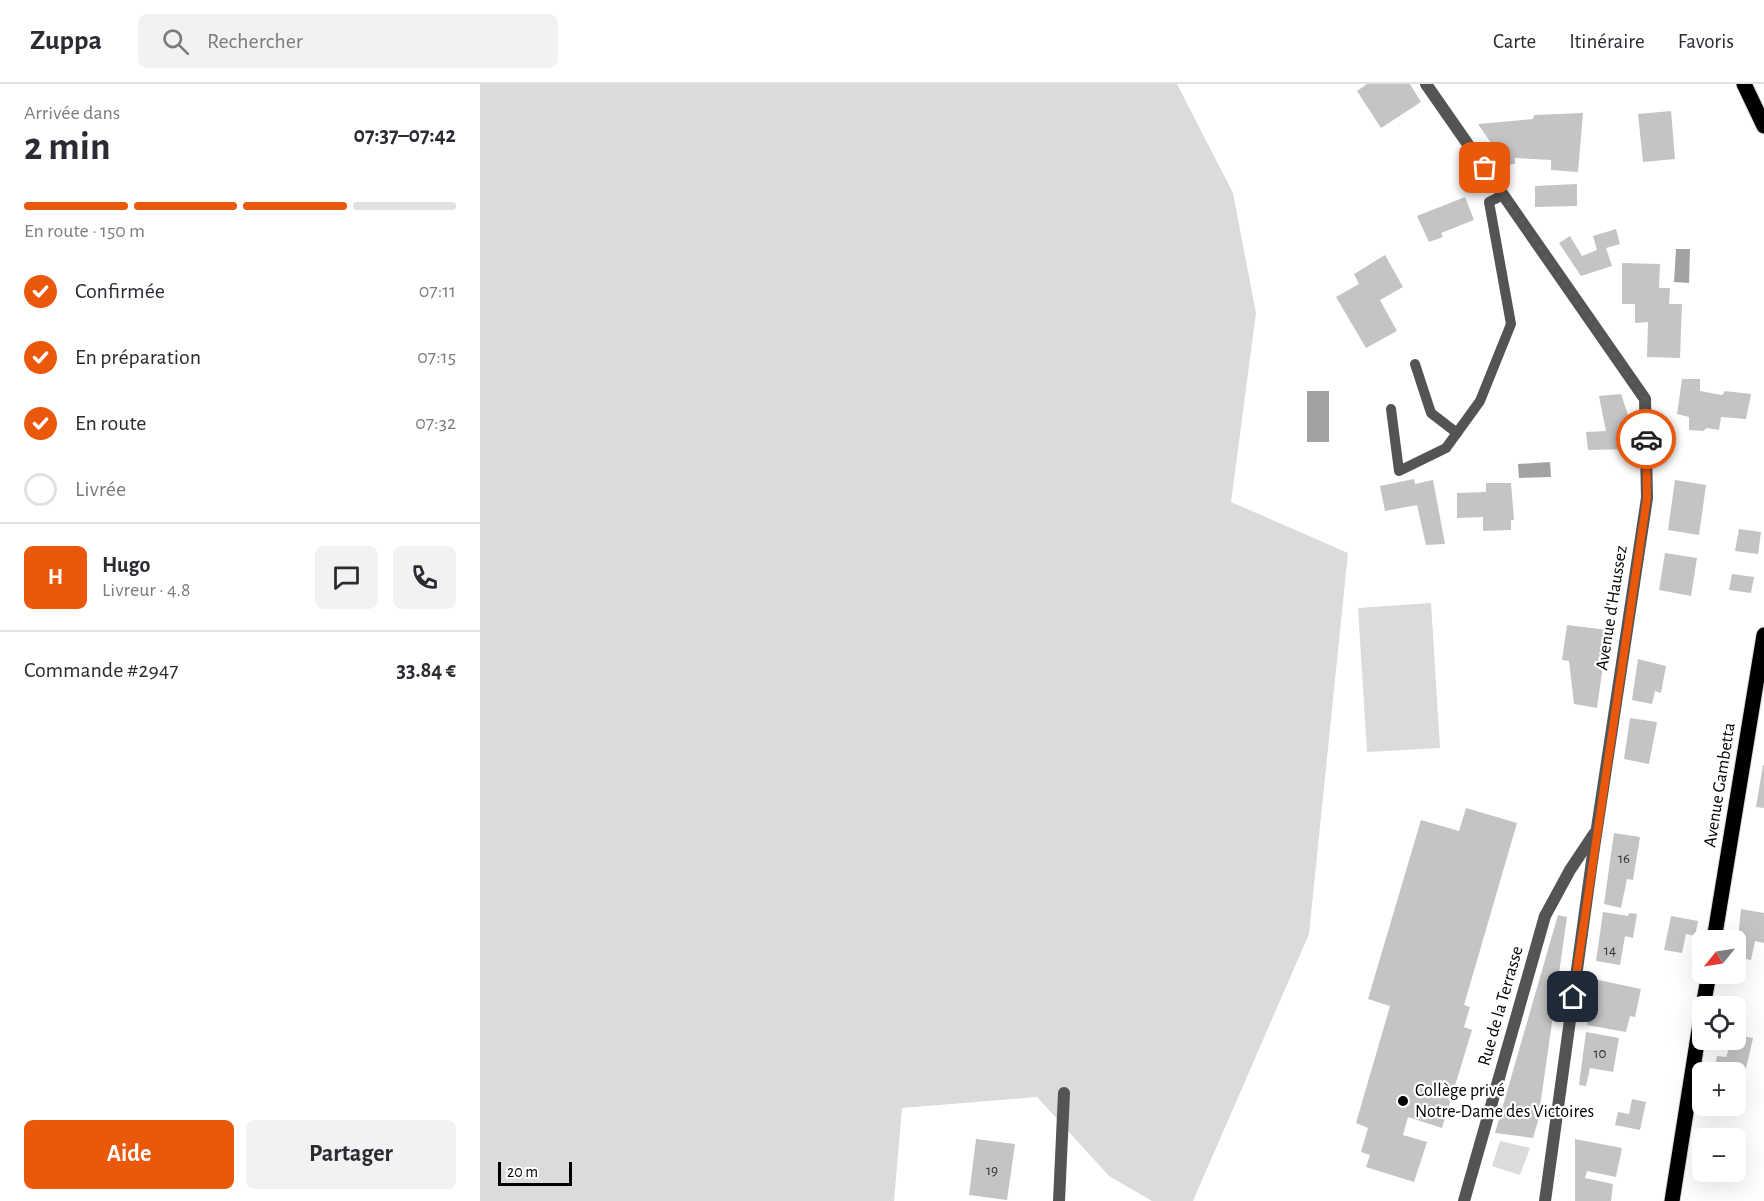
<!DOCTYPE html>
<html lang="fr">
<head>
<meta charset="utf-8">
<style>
	:root { --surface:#fff; --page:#f2f2f3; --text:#2b2b33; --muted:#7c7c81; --line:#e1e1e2; --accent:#ea580c }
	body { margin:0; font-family:"Alegreya Sans",sans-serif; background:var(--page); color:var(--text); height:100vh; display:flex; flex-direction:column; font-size:22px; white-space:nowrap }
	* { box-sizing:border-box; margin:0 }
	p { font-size:20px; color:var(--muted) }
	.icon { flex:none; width:33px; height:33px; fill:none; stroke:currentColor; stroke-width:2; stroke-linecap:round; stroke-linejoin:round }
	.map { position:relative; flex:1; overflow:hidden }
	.drawer { display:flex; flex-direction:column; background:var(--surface); width:480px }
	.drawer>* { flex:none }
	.needle { width:39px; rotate:240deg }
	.controls { position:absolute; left:1212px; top:846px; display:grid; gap:12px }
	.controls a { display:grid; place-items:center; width:54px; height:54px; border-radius:9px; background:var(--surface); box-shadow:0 6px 24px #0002; font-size:30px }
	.scale { position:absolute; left:18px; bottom:15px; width:74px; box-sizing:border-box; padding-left:6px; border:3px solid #000; border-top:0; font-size:16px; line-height:21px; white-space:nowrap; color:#000; -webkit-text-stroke:4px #fff; paint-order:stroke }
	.pin { position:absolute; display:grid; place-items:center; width:51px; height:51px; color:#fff; margin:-26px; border-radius:12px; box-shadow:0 3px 9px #0006 }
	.courier { position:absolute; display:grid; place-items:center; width:60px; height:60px; margin:-30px; border:4px solid #ea580c; border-radius:50%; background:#fff; color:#222; box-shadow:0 2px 8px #0007 }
	.headline em { font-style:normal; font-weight:700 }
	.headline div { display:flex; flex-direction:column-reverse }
	.headline { display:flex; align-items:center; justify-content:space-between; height:102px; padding:0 24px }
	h1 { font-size:39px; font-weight:700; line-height:45px }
	.bar { display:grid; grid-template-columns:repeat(4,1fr); gap:9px 6px; align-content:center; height:72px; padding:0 24px }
	.bar i { height:8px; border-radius:4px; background:var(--line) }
	.bar .selected { background:var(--accent) }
	.bar p { grid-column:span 4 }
	.line { display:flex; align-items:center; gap:15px; padding:0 24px; border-top:2px solid var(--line) }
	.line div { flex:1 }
	.round { display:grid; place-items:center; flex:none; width:63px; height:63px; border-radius:9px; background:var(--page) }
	ol { padding:0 24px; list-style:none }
	li { display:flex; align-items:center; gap:18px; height:66px }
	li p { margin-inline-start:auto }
	li .icon { padding:6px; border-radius:50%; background:var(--accent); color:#fff; stroke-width:4 }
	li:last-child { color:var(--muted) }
	li i { width:33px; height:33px; border:3px solid var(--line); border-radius:50% }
	.primary-button { display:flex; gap:12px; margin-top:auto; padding:12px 24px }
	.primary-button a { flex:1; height:69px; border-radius:9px; background:var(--accent); color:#fff; font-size:24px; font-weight:700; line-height:69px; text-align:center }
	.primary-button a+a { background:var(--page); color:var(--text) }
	header { display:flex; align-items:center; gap:36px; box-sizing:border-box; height:84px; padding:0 30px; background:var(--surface); border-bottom:2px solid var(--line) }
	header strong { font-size:28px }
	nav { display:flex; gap:33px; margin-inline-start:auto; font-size:21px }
	.search { width:420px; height:54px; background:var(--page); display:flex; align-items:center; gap:15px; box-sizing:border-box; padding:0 21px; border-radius:9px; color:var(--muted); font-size:22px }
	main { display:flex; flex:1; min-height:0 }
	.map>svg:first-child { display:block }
</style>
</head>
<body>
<header>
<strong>Zuppa</strong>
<div class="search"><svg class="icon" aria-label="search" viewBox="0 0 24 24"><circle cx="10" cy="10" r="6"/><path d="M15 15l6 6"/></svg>Rechercher</div>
<nav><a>Carte</a><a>Itinéraire</a><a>Favoris</a></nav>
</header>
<main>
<section class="drawer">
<div class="headline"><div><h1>2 min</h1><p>Arrivée dans</p></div><em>07:37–07:42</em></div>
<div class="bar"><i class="selected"></i><i class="selected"></i><i class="selected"></i><i></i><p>En route · 150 m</p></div>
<ol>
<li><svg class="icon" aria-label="check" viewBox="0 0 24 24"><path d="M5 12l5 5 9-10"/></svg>Confirmée<p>07:11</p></li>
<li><svg class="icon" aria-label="check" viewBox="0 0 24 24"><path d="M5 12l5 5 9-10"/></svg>En préparation<p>07:15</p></li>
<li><svg class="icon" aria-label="check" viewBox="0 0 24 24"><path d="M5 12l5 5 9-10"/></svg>En route<p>07:32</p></li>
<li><i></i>Livrée</li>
</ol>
<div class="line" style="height:108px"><b class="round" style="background:var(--accent);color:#fff">H</b><div><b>Hugo</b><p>Livreur · 4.8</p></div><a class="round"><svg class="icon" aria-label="chat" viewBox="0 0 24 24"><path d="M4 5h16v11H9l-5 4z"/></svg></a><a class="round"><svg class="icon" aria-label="phone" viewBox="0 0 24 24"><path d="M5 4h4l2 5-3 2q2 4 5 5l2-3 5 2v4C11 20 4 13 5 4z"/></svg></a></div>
<div class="line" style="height:78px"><div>Commande #2947</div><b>33.84 €</b></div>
<div class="primary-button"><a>Aide</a><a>Partager</a></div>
</section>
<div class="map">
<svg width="1284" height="1117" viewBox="0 0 1284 1117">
	<rect width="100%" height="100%" fill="#fff"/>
	<g fill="#dbdbdb">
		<path d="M0,0H697L753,109L776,229L751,418L868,469L829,850L713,1117H672L629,1092L557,1013L422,1024L414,1117H0Z"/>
		<path d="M951,519L960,664L887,668L878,524Z"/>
		<path d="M1020,1057L1050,1064L1040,1091L1012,1082Z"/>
	</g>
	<g fill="#a2a2a2">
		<path d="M1196,165H1210L1209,199L1194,198Z"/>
		<rect x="827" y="307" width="22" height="51"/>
		<path d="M1070,378L1071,393L1039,394L1038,380Z"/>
	</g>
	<g fill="#c4c4c4">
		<path d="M887,0H930L941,18L901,44L877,7Z"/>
		<path d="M1191,27L1195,75L1163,78L1158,30Z"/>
		<path d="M1103,29L1098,88L1071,86V76L1035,74V80L1026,81L998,40L1053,35L1054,31Z"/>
		<path d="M1097,100V122L1055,123V102Z"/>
		<path d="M985,113L994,136L961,149L963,153L949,158L937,132Z"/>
		<path d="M1136,145L1140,160L1126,164L1132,182L1101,192L1079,159L1090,152L1102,172L1117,166L1113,152Z"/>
		<path d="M905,171L923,203L900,216L917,247L886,264L856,213L879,200L874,190Z"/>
		<path d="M1142,179L1180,180L1179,204H1190L1189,220H1202L1200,274L1167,273L1168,238L1155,239V220H1142Z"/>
		<path d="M1202,295H1220V307L1242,311L1245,307L1271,310L1266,335L1241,333L1239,346L1227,344L1223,347L1209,346V333L1197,330Z"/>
		<path d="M1141,310L1149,334L1151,365L1108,366L1106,348L1126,347L1119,312Z"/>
		<path d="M934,395L935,400L953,396L965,460L946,461L937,421L905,427L900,402Z"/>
		<path d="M1195,396L1226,401L1219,451L1188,446Z"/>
		<path d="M1006,399H1031L1034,436H1031V446L1003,447V433L977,434V409L1006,408Z"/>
		<path d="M1259,445L1281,448L1278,470L1255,467Z"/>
		<path d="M1185,469L1217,474L1211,512L1179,506Z"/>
		<path d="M1252,490L1274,493L1271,509L1249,506Z"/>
		<path d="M1087,541L1128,546L1117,624L1094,620L1089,577L1082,576Z"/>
		<path d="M1158,575L1186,582L1181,609L1175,607L1172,620L1152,616Z"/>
		<path d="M1150,634L1177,638L1169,680L1144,675Z"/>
		<path d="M1283,681H1284V724L1276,723Z"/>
		<path d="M986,724L1037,739L984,921L990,923L984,943L992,946L962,1044L928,1033L923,1051L947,1058L934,1098L886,1083L890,1071L881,1068L888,1044L876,1039L910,922L888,915L941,736L979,747Z"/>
		<path d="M1134,749L1160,753L1153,796L1147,795L1141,824L1124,820Z"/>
		<path d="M1261,825L1284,829V859L1275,857L1271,876L1256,873Z"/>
		<path d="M1123,828L1148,832L1149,829L1157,830L1153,854L1145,852L1140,881L1116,877Z"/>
		<path d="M1078,831L1087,833L1058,1037L1053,1054L1015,1049Z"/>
		<path d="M1191,832L1218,837L1215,852L1206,850L1202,869L1184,866Z"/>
		<path d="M1114,895L1161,905L1155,933L1150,932L1146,948L1107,941Z"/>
		<path d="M1106,948L1139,954L1133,988L1110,984L1106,1002L1099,1001Z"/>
		<path d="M1256,951L1273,954L1260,1011L1256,1010V988H1234L1237,972L1246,973L1252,956H1256Z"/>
		<path d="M1152,1015L1166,1018L1160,1046L1135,1041L1138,1028L1149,1030Z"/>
		<path d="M1224,1049L1254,1050L1253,1054H1223Z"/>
		<path d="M496,1055L535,1060L527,1116L489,1111Z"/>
		<path d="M1095,1055L1142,1064L1136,1093L1107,1087L1105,1094L1133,1100L1131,1117H1095Z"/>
	</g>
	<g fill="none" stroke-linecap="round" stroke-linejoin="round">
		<g stroke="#dbdbdb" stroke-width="17">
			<g id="primary">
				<path d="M1264,0L1284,42"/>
				<path d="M1234,856L1284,551"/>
				<path d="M1223,922L1229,890"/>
				<path d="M1192,1117L1222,927"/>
			</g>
		</g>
		<g stroke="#545454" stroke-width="10">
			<path d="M935,280L951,329L977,349"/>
			<path d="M911,325L919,387L966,364L1000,317L1031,240L1009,118L1023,111"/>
		</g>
		<g stroke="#545454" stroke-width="12">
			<path d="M946,0L1165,315L1167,414L1112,777L1065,1117"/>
			<path d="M579,1117L584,1009"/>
			<path d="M984,1117L1065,832L1090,786L1114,750"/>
		</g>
		<use href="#primary" stroke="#000" stroke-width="15"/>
	</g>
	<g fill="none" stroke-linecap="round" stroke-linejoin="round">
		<path stroke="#595959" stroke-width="6" stroke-dasharray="0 10.8" d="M1005,84L1165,315L1166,355"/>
		<path stroke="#ea580c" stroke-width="8" d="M1093,913L1167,414L1166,355"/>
	</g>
	<circle fill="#000" stroke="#fff" stroke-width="2" cx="923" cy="1017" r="6"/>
	<g text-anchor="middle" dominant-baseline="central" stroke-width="4.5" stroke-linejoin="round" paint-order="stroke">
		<g font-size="15" fill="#313131">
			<text x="1144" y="774">16</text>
			<text x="1130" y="866">14</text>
			<text x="1120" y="969">10</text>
			<text x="512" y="1086">19</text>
		</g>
		<g font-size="18" fill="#000" stroke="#fff">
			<text transform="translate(1132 524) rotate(-81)">Avenue d'Haussez</text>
			<text transform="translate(1240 701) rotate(-81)">Avenue Gambetta</text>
			<text transform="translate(1021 922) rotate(-74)">Rue de la Terrasse</text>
		</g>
		<g font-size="18" fill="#000" stroke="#fff" text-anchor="start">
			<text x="935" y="1007">Collège privé<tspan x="935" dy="21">Notre-Dame des Victoires</tspan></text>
		</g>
	</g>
</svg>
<div class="controls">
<a><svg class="needle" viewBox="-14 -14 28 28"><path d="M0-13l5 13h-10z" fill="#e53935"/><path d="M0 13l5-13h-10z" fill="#7c7c81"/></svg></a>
<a><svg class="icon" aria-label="locate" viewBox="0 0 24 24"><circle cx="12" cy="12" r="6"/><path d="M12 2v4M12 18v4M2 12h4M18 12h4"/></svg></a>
<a>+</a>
<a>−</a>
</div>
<div class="scale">20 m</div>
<div class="pin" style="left:1005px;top:84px;background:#ea580c"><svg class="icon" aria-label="bag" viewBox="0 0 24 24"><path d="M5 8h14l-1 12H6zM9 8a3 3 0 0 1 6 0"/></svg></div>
<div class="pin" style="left:1093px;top:913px;background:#1f2937"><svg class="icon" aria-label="home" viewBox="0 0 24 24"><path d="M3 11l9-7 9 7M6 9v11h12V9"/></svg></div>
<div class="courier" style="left:1166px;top:355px"><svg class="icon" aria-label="car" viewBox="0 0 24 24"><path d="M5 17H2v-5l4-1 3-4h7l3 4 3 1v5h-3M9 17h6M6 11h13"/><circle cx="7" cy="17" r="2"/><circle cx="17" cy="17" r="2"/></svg></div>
</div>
</main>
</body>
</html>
